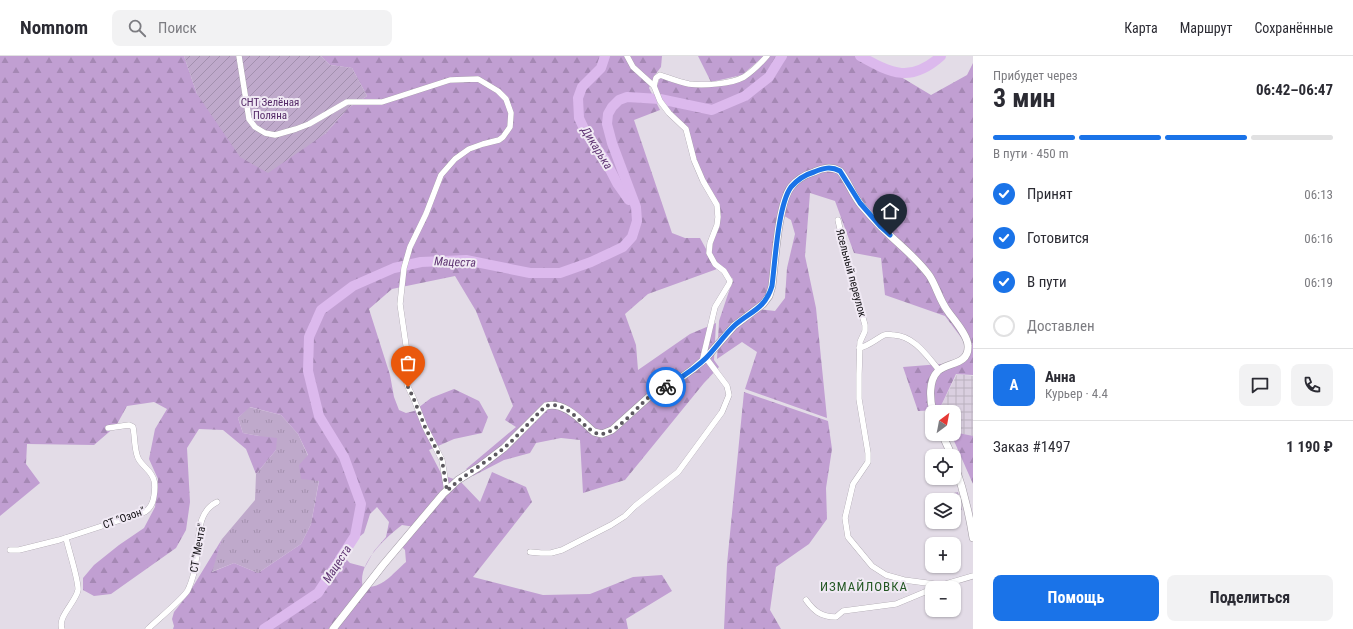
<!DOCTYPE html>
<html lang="ru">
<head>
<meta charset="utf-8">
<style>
	:root { --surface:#fff; --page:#f2f2f3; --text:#2b2b33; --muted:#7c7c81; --line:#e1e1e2; --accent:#1a73e8 }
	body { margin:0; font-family:"Roboto Condensed",sans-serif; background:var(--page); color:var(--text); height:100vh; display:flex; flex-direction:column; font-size:15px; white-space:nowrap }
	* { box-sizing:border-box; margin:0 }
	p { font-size:13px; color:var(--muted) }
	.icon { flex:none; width:22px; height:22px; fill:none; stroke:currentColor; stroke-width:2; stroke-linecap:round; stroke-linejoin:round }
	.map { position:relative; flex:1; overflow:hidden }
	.drawer { display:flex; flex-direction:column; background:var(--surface); width:380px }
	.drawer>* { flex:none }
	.needle { width:26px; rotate:32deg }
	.buttons { position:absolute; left:925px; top:349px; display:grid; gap:8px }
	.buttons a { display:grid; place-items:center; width:36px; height:36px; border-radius:8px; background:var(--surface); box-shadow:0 1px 3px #0004; font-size:20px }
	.pin { position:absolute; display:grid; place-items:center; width:34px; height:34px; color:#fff; margin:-41px -17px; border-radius:50% 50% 50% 0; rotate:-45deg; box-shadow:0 0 4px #0007 }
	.pin .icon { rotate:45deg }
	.courier { position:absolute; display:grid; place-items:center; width:40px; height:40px; margin:-20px; border:3px solid #1a73e8; border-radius:50%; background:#fff; color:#222; box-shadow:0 1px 5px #0007 }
	.summary em { font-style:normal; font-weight:700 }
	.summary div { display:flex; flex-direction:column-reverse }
	.summary { display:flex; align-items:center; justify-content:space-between; height:68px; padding:0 20px }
	h1 { font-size:26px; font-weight:700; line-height:30px }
	.bar { display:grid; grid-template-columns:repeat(4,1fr); gap:6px 4px; align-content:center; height:48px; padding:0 20px }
	.bar i { height:5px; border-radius:3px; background:var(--line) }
	.bar .selected { background:var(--accent) }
	.bar p { grid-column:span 4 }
	.line { display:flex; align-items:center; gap:10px; padding:0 20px; border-top:1px solid var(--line) }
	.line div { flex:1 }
	.round { display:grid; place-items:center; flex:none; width:42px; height:42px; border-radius:8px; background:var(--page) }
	ol { padding:0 20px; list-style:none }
	li { display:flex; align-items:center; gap:12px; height:44px }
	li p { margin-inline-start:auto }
	li .icon { padding:4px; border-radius:50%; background:var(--accent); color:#fff; stroke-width:4 }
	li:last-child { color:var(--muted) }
	li i { width:22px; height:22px; border:2px solid var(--line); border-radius:50% }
	.button { display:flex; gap:8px; margin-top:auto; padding:8px 20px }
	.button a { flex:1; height:46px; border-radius:8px; background:var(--accent); color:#fff; font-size:16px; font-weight:700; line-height:46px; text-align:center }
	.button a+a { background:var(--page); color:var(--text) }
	header { display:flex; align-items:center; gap:24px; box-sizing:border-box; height:56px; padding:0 20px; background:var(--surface); border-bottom:1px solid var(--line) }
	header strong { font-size:19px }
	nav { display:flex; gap:22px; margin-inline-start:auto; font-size:14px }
	.search { width:280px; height:36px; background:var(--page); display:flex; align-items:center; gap:10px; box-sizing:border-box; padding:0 14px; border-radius:8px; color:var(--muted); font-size:15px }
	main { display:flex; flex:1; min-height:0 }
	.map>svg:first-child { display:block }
</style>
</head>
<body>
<header>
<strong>Nomnom</strong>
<div class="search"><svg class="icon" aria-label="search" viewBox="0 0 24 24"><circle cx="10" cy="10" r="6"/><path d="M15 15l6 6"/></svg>Поиск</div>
<nav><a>Карта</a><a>Маршрут</a><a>Сохранённые</a></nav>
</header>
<main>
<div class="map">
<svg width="973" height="573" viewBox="0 0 973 573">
	<defs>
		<pattern id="industrial-grid" width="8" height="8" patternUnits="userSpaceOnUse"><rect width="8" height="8" fill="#dacfe0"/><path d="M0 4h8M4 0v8" fill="none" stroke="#bab1bf"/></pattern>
		<pattern id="grass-tufts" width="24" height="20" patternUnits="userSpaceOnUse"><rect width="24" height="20" fill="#bfa9cb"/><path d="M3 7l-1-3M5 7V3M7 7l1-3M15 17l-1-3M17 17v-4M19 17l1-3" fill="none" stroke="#a390ae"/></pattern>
		<pattern id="forest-firs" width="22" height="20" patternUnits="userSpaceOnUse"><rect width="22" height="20" fill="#c19fd2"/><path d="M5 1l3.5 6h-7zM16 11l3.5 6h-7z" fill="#a588b4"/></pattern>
		<pattern id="garden-furrows" width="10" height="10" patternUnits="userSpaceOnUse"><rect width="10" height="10" fill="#bfa9cb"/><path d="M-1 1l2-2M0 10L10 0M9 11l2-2" fill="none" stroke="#a390ae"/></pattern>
	</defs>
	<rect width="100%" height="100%" fill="#e3dce7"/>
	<path fill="url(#industrial-grid)" d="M957,318L973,320V380L954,376V356H940L939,354Z"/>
	<g fill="url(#grass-tufts)">
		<path d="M249,351L281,359L298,378L319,424L311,468L301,488L258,517L234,507L211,516L222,483L255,444L256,418L276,394L259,380L243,377L238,362Z"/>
		<path d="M958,436L962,454L954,455V444H937L941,440Z"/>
	</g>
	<g fill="url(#forest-firs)" fill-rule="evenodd">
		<path d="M0,0H184L197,38L325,78L348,52L367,40L352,12L330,9L321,0H662L661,11L655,19L649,32L660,54L634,64L672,177L685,182H700L717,213L648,238L625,258L636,289L638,314L690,278L716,267L714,304L719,311L704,327L625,424L583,437L580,384L561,382L536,387L530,397L504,404L473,420L466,413L516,371L505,364L513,350L476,255L455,220L392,233L369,253L390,319L394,341L399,354L406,357L414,355L431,342L454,333L479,345L488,361L482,377L454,383L429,394L442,419L460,425L480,446L492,416L526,431L532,446L473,521L543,539L590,538L633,521L662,519L672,535L626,563L628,573H173L174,570L172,563L174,556L189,537L222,483L212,516L234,507L258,517L301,488L311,468L319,425L301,423L299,409L308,399L298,378L281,359L250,351L238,362L243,377L259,380L277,382L276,394L256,418L246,393L223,374L199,373L187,392L190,446L186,474L176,492L111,538L94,540L83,534V522L94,509L119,489L144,472L155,451L158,423L149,403L155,373L167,353L154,346L127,350L116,370L94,389L27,388L26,408L40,427L0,460ZM377,451L389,466L386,481L374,495L365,511L350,507L345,502L358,482L364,477L370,458ZM402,469L415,471L364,534C354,510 385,482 402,469ZM401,490L405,494L406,506C395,515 384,531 368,531Z"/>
		<path d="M698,0H764L742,19L711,26Z"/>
		<path d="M769,0H866L931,39L967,19L973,7V319L956,318L939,354L918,355L903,311L953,307L967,294L963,284L945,260L885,239L881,202L854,197L835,145L810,137L805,200L816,252L827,362L745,333L757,296L742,286L717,303L719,265L733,223L721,212L711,197L717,153L681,66L662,46L657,30L660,21L713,31L744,24ZM781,158L791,164L795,178L787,212L785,242L775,255L758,253C774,238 778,181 781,158Z"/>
		<path d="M744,336L828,365L832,393L826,432L827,463L809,488L776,511L770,554L781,573H724L727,508Z"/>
		<path d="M954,376L973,380V428L951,378H954Z"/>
	</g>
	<path fill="url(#garden-furrows)" d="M184,0H321L330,9L352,12L367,40L348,52L325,78L268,117L240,101L197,38Z"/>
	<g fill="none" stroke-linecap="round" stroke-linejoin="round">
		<g stroke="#dcb9ed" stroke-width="10">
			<path d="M605,0L601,12L582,31L578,42L579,62L586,77L605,104L617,127L629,144"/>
			<path d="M860,0C892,18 911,27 941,0"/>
			<path d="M264,573L318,537L355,480L361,448L344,401L319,360L308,315L309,281L321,254L353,230L394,212L421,206L466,204L530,217H560L591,206L623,191L632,181L637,165L636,151L612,87L607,68L608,58L612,51L619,44L627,41L660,43L712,54L745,40L769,21L780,3L782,0"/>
		</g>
		<g stroke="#9f98a2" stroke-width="6">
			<g id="minor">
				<path d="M239,0L249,63L255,71L265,77L275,79L296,73L309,68L347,46H382L450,24L478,23L498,35L506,43L511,57L510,71L503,81L499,84L483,88L469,93L455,103L441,119L426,158L410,191L404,212L400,248L407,296L406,324L408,331L413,341L425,371L442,404L447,435"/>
				<path d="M627,0L633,11L654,30L660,45L669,57L686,73L694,104L703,125L717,149L718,161L717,169L710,187L709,197L715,208L724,215L730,225L729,228L715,251L702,306"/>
				<path d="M654,30L656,22L660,19C669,22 679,26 689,28C703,30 731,28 744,21C753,15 760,8 767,0"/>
				<path d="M838,164L848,209L865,269V275L860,286L859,318V343L868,397V406L853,428L845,462L848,481L872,510L886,519L904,524L942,529"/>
				<path d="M859,292C869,290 876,283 884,279C887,278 891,279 894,279C914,280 927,300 939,314"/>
				<path d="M10,494H19L59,484L145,456C151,452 153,447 154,440C156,428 155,421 146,412C143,409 140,406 138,402C134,392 135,381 133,371L129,369L108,372"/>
				<path d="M530,496L541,497H551L562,494L611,469L625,460L635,450L678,416L722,356L729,339L727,330L706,302"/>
				<path d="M939,530L973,520"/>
				<path d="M806,544C814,555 821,561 836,561L843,555L896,548L932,533"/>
				<path d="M62,573C57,561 76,546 78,534C79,525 68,492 66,482"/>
				<path d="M148,573C156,565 184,542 188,534C192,525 195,514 196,505C200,484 195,457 217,446"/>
			</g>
		</g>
		<g stroke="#9f98a2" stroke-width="8">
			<g id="tertiary">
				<path d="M942,378L952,400"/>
				<path d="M954,407C963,432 969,456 973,482"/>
				<path d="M333,573L383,509L443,438L458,424L479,411L504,392L546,350C565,345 581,365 594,376L602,378L612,374L651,339L682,321L693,313L706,302L734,270L763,248L769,240L772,230C775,207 778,148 791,131C797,123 804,119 814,116C823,112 831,110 840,115C848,125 852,138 861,149C867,156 874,164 881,171C897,187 915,200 929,219C936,229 939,243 947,254C953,263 968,279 968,290C969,309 948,306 938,315C928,325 930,344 933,356"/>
			</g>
		</g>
		<use href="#minor" stroke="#fff" stroke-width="5.5"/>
		<use href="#tertiary" stroke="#fff" stroke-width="7"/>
	</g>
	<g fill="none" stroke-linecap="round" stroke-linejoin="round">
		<path stroke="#5c595f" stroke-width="4" stroke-dasharray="0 7.2" d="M408,331L413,341L425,371L442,404L447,435C464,418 486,407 504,392C519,379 532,363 546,350C571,343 586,380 602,378C618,376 637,351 650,340C654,336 660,334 666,331"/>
		<path stroke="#1a73e8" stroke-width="5" d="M666,331C680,322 694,314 706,302C716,292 724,279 735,269C751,255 765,253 772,230C775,207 778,149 791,131C798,123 804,119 814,116C823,112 831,110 840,115L860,147L881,171L890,179"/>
	</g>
	<g text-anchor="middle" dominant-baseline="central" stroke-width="4" stroke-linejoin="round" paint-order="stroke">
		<g font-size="11" fill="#542967" stroke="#f0e9f4">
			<text x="270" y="46">СНТ Зелёная<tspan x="270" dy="13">Поляна</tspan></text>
		</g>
		<g font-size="11" fill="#141216" stroke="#f0e9f4">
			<text transform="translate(851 217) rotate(75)">Ясельный переулок</text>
			<text transform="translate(124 462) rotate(-20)">СТ "Озон"</text>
			<text transform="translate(198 492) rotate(-80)">СТ "Мечта"</text>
		</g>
		<g font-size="12" font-style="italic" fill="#5f3573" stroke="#f0e9f4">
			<text transform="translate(597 92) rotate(58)">Дикарька</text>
			<text transform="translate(455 206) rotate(2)">Мацеста</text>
			<text transform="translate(337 508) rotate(-57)">Мацеста</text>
		</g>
		<g font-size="13" letter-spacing="1" fill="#235723" stroke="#f0e9f4">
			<text x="864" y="530">ИЗМАЙЛОВКА</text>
		</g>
	</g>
</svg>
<div class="buttons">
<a><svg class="needle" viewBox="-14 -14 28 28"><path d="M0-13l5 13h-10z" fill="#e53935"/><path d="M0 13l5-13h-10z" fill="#7c7c81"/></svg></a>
<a><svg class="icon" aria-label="locate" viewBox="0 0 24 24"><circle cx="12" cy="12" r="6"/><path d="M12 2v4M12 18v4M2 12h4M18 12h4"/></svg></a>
<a><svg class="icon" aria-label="layers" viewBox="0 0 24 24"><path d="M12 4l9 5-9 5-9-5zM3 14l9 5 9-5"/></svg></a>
<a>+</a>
<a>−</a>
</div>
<div class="pin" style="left:408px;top:331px;background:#ea580c"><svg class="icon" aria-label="bag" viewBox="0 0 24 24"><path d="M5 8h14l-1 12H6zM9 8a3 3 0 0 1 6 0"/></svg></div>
<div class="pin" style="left:890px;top:179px;background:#1f2937"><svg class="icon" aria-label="home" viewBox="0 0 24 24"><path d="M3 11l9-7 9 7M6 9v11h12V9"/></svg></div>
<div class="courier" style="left:666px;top:331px"><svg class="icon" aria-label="bike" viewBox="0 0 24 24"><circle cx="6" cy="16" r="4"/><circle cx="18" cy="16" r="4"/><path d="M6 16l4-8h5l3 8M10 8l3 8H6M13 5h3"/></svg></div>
</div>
<section class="drawer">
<div class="summary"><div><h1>3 мин</h1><p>Прибудет через</p></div><em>06:42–06:47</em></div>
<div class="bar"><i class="selected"></i><i class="selected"></i><i class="selected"></i><i></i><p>В пути · 450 m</p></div>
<ol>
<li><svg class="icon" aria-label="check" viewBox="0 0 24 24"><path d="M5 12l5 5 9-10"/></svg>Принят<p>06:13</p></li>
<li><svg class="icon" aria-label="check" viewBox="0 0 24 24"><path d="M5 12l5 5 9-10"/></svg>Готовится<p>06:16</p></li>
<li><svg class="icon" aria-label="check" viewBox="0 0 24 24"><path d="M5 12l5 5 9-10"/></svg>В пути<p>06:19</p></li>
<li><i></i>Доставлен</li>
</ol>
<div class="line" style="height:72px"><b class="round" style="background:var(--accent);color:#fff">А</b><div><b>Анна</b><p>Курьер · 4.4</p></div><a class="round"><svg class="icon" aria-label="chat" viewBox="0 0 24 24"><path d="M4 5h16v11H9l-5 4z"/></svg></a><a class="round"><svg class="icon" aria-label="phone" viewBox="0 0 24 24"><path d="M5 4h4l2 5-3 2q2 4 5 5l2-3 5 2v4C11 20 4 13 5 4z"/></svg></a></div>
<div class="line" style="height:52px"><div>Заказ #1497</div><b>1 190 ₽</b></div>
<div class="button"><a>Помощь</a><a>Поделиться</a></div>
</section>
</main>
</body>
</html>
